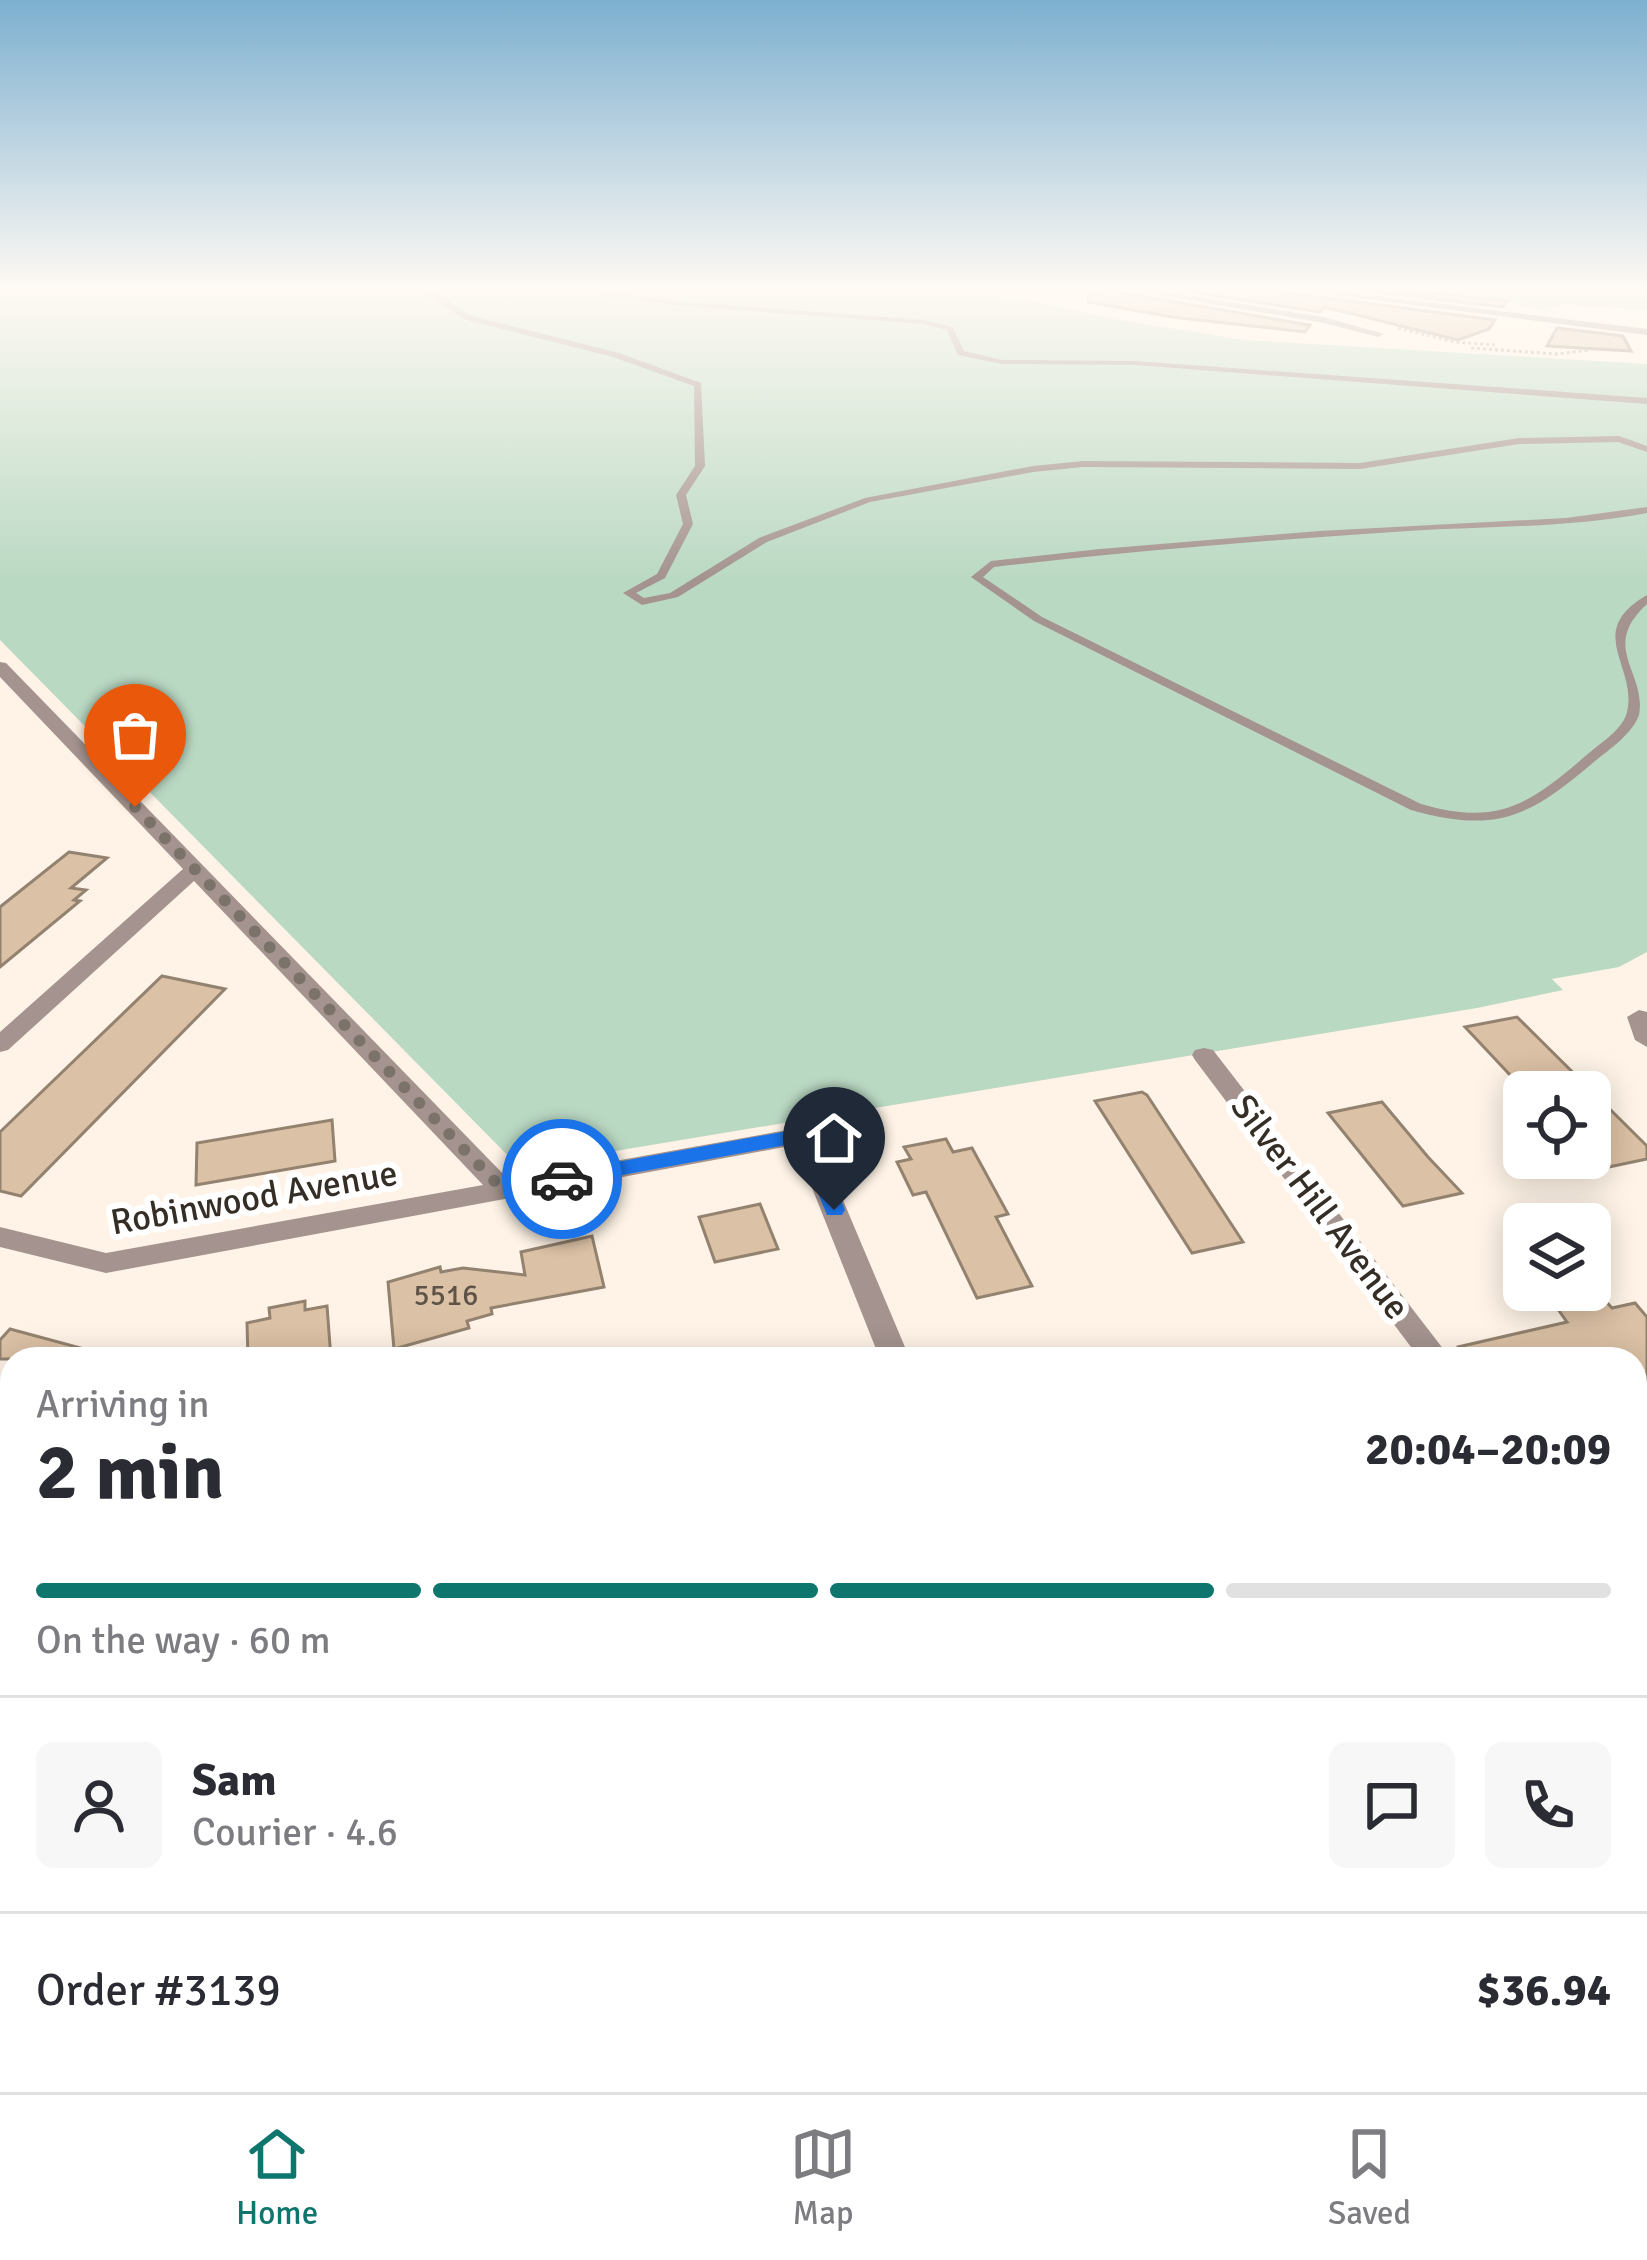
<!DOCTYPE html>
<html lang="en">
<head>
<meta charset="utf-8">
<style>
	:root { --surface:#fff; --page:#f7f7f7; --text:#2b2b33; --muted:#7c7c81; --line:#e1e1e2; --accent:#0f766e }
	body { margin:0; font-family:Signika,sans-serif; background:var(--page); color:var(--text); height:100vh; display:flex; flex-direction:column; font-size:45px; white-space:nowrap }
	* { box-sizing:border-box; margin:0 }
	p { font-size:39px; color:var(--muted) }
	.icon { flex:none; width:66px; height:66px; fill:none; stroke:currentColor; stroke-width:2; stroke-linecap:round; stroke-linejoin:round }
	.map { position:relative; flex:1; overflow:hidden }
	.side { position:absolute; left:0px; top:1347px; width:1647px; height:747px; display:flex; flex-direction:column; background:var(--surface); border-radius:36px 36px 0 0; box-shadow:0 6px 30px #0003 }
	.side>* { flex:none }
	.buttons { position:absolute; left:1503px; top:1071px; display:grid; gap:24px }
	.buttons a { display:grid; place-items:center; width:108px; height:108px; border-radius:18px; background:var(--surface); box-shadow:0 6px 30px #0003; font-size:60px }
	.pin { position:absolute; display:grid; place-items:center; width:102px; height:102px; color:#fff; margin:-123px -51px; border-radius:50% 50% 50% 0; rotate:-45deg; box-shadow:0 0 12px #0007 }
	.pin .icon { rotate:45deg }
	.courier { position:absolute; display:grid; place-items:center; width:120px; height:120px; margin:-60px; border:9px solid #1a73e8; border-radius:50%; background:#fff; color:#222; box-shadow:0 3px 15px #0007 }
	.headline em { font-style:normal; font-weight:800 }
	.headline div { display:flex; flex-direction:column-reverse }
	.headline { display:flex; align-items:center; justify-content:space-between; height:204px; padding:0 36px }
	h1 { font-size:78px; font-weight:800; line-height:90px }
	.bar { display:grid; grid-template-columns:repeat(4,1fr); gap:18px 12px; align-content:center; height:144px; padding:0 36px }
	.bar i { height:15px; border-radius:9px; background:var(--line) }
	.bar .active { background:var(--accent) }
	.bar p { grid-column:span 4 }
	.line { display:flex; align-items:center; gap:30px; padding:0 36px; border-top:3px solid var(--line) }
	.line div { flex:1 }
	.round { display:grid; place-items:center; flex:none; width:126px; height:126px; border-radius:18px; background:var(--page) }
	.tab-bar { display:flex; justify-content:space-around; align-items:center; height:168px; border-top:3px solid var(--line); background:var(--surface); font-size:33px; color:var(--muted) }
	.tab-bar a { display:grid; justify-items:center; gap:6px }
	.tab-bar .active { color:var(--accent) }
	.map>svg:first-child { display:block }
</style>
</head>
<body>
<div class="map">
<svg width="1647" height="2092" viewBox="0 0 1647 2092">
	<rect width="100%" height="100%" fill="#fef3e6"/>
	<g fill="#bad9c3">
		<path d="M0,287H964L1119,320L1245,340L1647,364V952L1619,967L1552,979L1563,990L1477,1008L519,1167L0,640Z"/>
		<path d="M1397,287H1647V310L1562,304L1544,310L1478,296Z"/>
	</g>
	<g fill="#dbc1a5" stroke="#93826f" stroke-width="3">
		<path d="M1089,287H1108L1111,291L1310,325L1305,332L1172,317L1088,302Z"/>
		<path d="M1160,287H1270L1273,291L1495,320L1489,329L1458,340L1324,307L1320,312Z"/>
		<path d="M1335,287H1378L1506,301L1503,307Z"/>
		<path d="M1557,328L1623,336L1631,351L1547,346Z"/>
		<path d="M69,852L107,858L71,888L86,890L74,900L80,901L0,967V907Z"/>
		<path d="M162,976L225,989L21,1196L0,1191V1132Z"/>
		<path d="M1517,1017L1647,1146V1159L1599,1169L1590,1159V1092H1526L1465,1027Z"/>
		<path d="M1142,1092L1147,1095L1243,1242L1192,1253L1095,1101Z"/>
		<path d="M1382,1102L1428,1157L1462,1193L1403,1206L1328,1113Z"/>
		<path d="M332,1120L335,1161L196,1185L197,1143Z"/>
		<path d="M946,1139L953,1152L972,1148L1008,1214L996,1217L1032,1286L977,1298L926,1192L913,1195L897,1162L911,1159L904,1147Z"/>
		<path d="M760,1204L778,1249L715,1262L699,1217Z"/>
		<path d="M592,1236L604,1287L491,1308L492,1314L467,1321L469,1328L394,1349L388,1282L440,1267L441,1272L463,1268L525,1275L521,1252Z"/>
		<path d="M1602,1297L1612,1308L1635,1303L1647,1317V1386L1635,1374V1359H1459L1458,1347L1567,1322L1557,1308Z"/>
		<path d="M305,1301V1310L327,1306L331,1359H248L247,1323L270,1318L269,1308Z"/>
		<path d="M10,1329L88,1350L86,1359H0V1340Z"/>
	</g>
	<g fill="none" stroke-linecap="round" stroke-linejoin="round">
		<g stroke="#a49b90" stroke-width="3" stroke-dasharray="3 3" stroke-linecap="butt">
			<path d="M1056,287L1099,296"/>
			<path d="M1398,328L1455,342L1495,345"/>
			<path d="M1471,348L1557,354L1590,350"/>
		</g>
		<g fill="#a4938e" fill-rule="evenodd">
			<path d="M397,287H408L439,294L469,315L619,353L701,383L705,466L686,495L693,524L665,578L636,593L644,598L670,593L759,538L865,498L1033,466L1083,461L1360,463L1519,438L1619,436L1647,446V452L1618,442L1519,444L1360,469L1083,467L1033,472L870,502L767,542L678,597L642,605L623,593L657,574L683,524L676,495L695,466L694,386L613,357L463,319L433,298Z"/>
			<path d="M550,287H567L672,301L924,320L953,327L964,351L1002,360L1135,361L1647,398V404L1135,365L1002,364L958,355L947,330L924,324L672,305Z"/>
			<path d="M1647,507V513C1568,528 1488,526 1408,531C1270,540 1132,551 994,567L983,577L1042,617L1421,804C1500,827 1531,803 1589,753C1602,742 1623,729 1627,712C1638,666 1583,632 1647,595V604C1599,648 1647,672 1639,715C1632,734 1610,749 1595,761C1530,817 1496,834 1411,810L1034,621L971,577L991,561L1100,549L1319,531L1566,518Z"/>
		</g>
		<g fill="#a4938e" fill-rule="evenodd">
			<path d="M1112,287H1134L1324,317L1384,334L1378,337L1324,323Z"/>
			<path d="M1274,287H1301L1647,329V335Z"/>
			<path d="M0,662L6,663L509,1180L804,1127L813,1129L910,1359H880L795,1145L106,1273L0,1247V1227L106,1253L483,1185L194,881L8,1050L0,1052V1032L183,869L0,677Z"/>
			<path d="M1639,1010L1647,1012V1047L1635,1040L1627,1017Z"/>
			<path d="M1204,1048L1213,1050L1451,1359H1420L1195,1060L1192,1055L1195,1050Z"/>
			<path d="M1647,1481V1507L1635,1511V1485Z"/>
			<path d="M1635,1788L1647,1792V1843L1635,1838Z"/>
			<path d="M12,1900V1940L0,1942V1902Z"/>
			<path d="M894,2082H936L934,2092H890Z"/>
		</g>
	</g>
	<linearGradient id="sky" x2="0" y2="1"><stop stop-color="#7db0d0"/><stop offset="0.5" stop-color="#fffaf4"/><stop offset="1" stop-color="#fffaf4" stop-opacity="0"/></linearGradient>
	<rect width="1647" height="579" fill="url(#sky)"/>
	<path fill="#1a73e8" d="M804,1128L815,1135L845,1210L842,1215H827L797,1143L562,1186L551,1179L562,1172Z"/>
	<g fill="none" stroke-linecap="round" stroke-linejoin="round">
		<path stroke="#7b7369" stroke-width="12" stroke-dasharray="0 21.6" d="M135,807L503,1190L562,1179"/>
	</g>
	<g text-anchor="middle" dominant-baseline="central" stroke-width="12" stroke-linejoin="round" paint-order="stroke">
		<g font-size="30" fill="#5e5346">
			<text x="446" y="1295">5516</text>
		</g>
		<g font-size="36" fill="#352e26" stroke="#fff">
			<text transform="translate(254 1198) rotate(-10)">Robinwood Avenue</text>
			<text transform="translate(1320 1207) rotate(53)">Silver Hill Avenue</text>
		</g>
	</g>
</svg>
<div class="buttons">
<a><svg class="icon" aria-label="locate" viewBox="0 0 24 24"><circle cx="12" cy="12" r="6"/><path d="M12 2v4M12 18v4M2 12h4M18 12h4"/></svg></a>
<a><svg class="icon" aria-label="layers" viewBox="0 0 24 24"><path d="M12 4l9 5-9 5-9-5zM3 14l9 5 9-5"/></svg></a>
</div>
<div class="pin" style="left:135px;top:807px;background:#ea580c"><svg class="icon" aria-label="bag" viewBox="0 0 24 24"><path d="M5 8h14l-1 12H6zM9 8a3 3 0 0 1 6 0"/></svg></div>
<div class="pin" style="left:834px;top:1210px;background:#1f2937"><svg class="icon" aria-label="home" viewBox="0 0 24 24"><path d="M3 11l9-7 9 7M6 9v11h12V9"/></svg></div>
<div class="courier" style="left:562px;top:1179px"><svg class="icon" aria-label="car" viewBox="0 0 24 24"><path d="M5 17H2v-5l4-1 3-4h7l3 4 3 1v5h-3M9 17h6M6 11h13"/><circle cx="7" cy="17" r="2"/><circle cx="17" cy="17" r="2"/></svg></div>
<section class="side">
<div class="headline"><div><h1>2 min</h1><p>Arriving in</p></div><em>20:04–20:09</em></div>
<div class="bar"><i class="active"></i><i class="active"></i><i class="active"></i><i></i><p>On the way · 60 m</p></div>
<div class="line" style="height:216px"><a class="round"><svg class="icon" aria-label="person" viewBox="0 0 24 24"><circle cx="12" cy="8" r="4"/><path d="M4 21q1-7 8-7t8 7"/></svg></a><div><b>Sam</b><p>Courier · 4.6</p></div><a class="round"><svg class="icon" aria-label="chat" viewBox="0 0 24 24"><path d="M4 5h16v11H9l-5 4z"/></svg></a><a class="round"><svg class="icon" aria-label="phone" viewBox="0 0 24 24"><path d="M5 4h4l2 5-3 2q2 4 5 5l2-3 5 2v4C11 20 4 13 5 4z"/></svg></a></div>
<div class="line" style="height:156px"><div>Order #3139</div><b>$36.94</b></div>
</section>
</div>
<nav class="tab-bar">
<a class="active"><svg class="icon" aria-label="home" viewBox="0 0 24 24"><path d="M3 11l9-7 9 7M6 9v11h12V9"/></svg>Home</a>
<a><svg class="icon" aria-label="map" viewBox="0 0 24 24"><path d="M3 6l6-2 6 2 6-2v14l-6 2-6-2-6 2zM9 4v14M15 6v14"/></svg>Map</a>
<a><svg class="icon" aria-label="saved" viewBox="0 0 24 24"><path d="M7 4h10v16l-5-4-5 4z"/></svg>Saved</a>
</nav>
</body>
</html>
